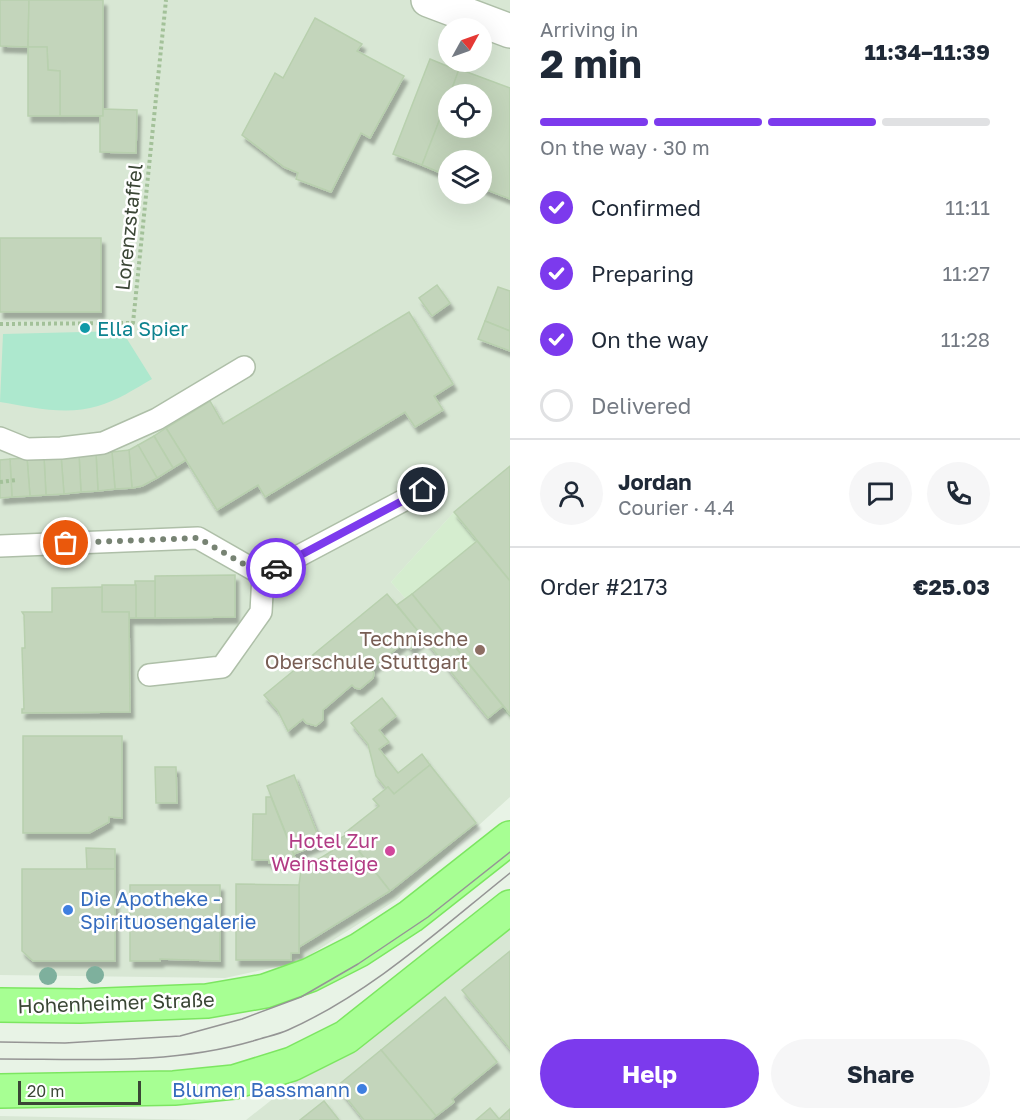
<!DOCTYPE html>
<html lang="en">
<head>
<meta charset="utf-8">
<style>
	:root { --surface:#fff; --page:#f6f6f7; --text:#1f2937; --muted:#747a83; --line:#e0e1e3; --accent:#7c3aed }
	body { margin:0; font-family:"Golos Text",sans-serif; background:var(--page); color:var(--text); height:100vh; display:flex; flex-direction:column; font-size:22px; white-space:nowrap }
	* { box-sizing:border-box; margin:0 }
	p { font-size:20px; color:var(--muted) }
	.icon { flex:none; width:33px; height:33px; fill:none; stroke:currentColor; stroke-width:2; stroke-linecap:round; stroke-linejoin:round }
	.map { position:relative; flex:1; overflow:hidden }
	.sheet { display:flex; flex-direction:column; background:var(--surface); width:510px }
	.sheet>* { flex:none }
	.needle { width:39px; rotate:50deg }
	.controls { position:absolute; left:438px; top:18px; display:grid; gap:12px }
	.controls a { display:grid; place-items:center; width:54px; height:54px; border-radius:50%; background:var(--surface); box-shadow:0 6px 24px #0002; font-size:30px }
	.scale { position:absolute; left:18px; bottom:15px; width:123px; box-sizing:border-box; padding-left:6px; border:3px solid #3a4635; border-top:0; font-size:16px; line-height:21px; white-space:nowrap; color:#3a4635; -webkit-text-stroke:4px #fff; paint-order:stroke }
	.pin { position:absolute; display:grid; place-items:center; width:51px; height:51px; color:#fff; margin:-26px; border:3px solid #fff; border-radius:50%; box-shadow:0 2px 6px #0007 }
	.courier { position:absolute; display:grid; place-items:center; width:60px; height:60px; margin:-30px; border:4px solid #7c3aed; border-radius:50%; background:#fff; color:#222; box-shadow:0 2px 8px #0007 }
	.overview em { font-style:normal; font-weight:700 }
	.overview div { display:flex; flex-direction:column-reverse }
	.overview { display:flex; align-items:center; justify-content:space-between; height:102px; padding:0 30px }
	h1 { font-size:39px; font-weight:700; line-height:45px }
	.bar { display:grid; grid-template-columns:repeat(4,1fr); gap:9px 6px; align-content:center; height:72px; padding:0 30px }
	.bar i { height:8px; border-radius:4px; background:var(--line) }
	.bar .active { background:var(--accent) }
	.bar p { grid-column:span 4 }
	.line { display:flex; align-items:center; gap:15px; padding:0 30px; border-top:2px solid var(--line) }
	.line div { flex:1 }
	.round { display:grid; place-items:center; flex:none; width:63px; height:63px; border-radius:32px; background:var(--page) }
	ol { padding:0 30px; list-style:none }
	li { display:flex; align-items:center; gap:18px; height:66px }
	li p { margin-inline-start:auto }
	li .icon { padding:6px; border-radius:50%; background:var(--accent); color:#fff; stroke-width:4 }
	li:last-child { color:var(--muted) }
	li i { width:33px; height:33px; border:3px solid var(--line); border-radius:50% }
	.button { display:flex; gap:12px; margin-top:auto; padding:12px 30px }
	.button a { flex:1; height:69px; border-radius:36px; background:var(--accent); color:#fff; font-size:24px; font-weight:700; line-height:69px; text-align:center }
	.button a+a { background:var(--page); color:var(--text) }
	main { display:flex; flex:1; min-height:0 }
	.map>svg:first-child { display:block }
</style>
</head>
<body>
<main>
<div class="map">
<svg width="510" height="1120" viewBox="0 0 510 1120">
	<defs>
		<filter id="shadow"><feDropShadow dx="3.5" dy="6" stdDeviation="1.5" flood-color="#0004"/></filter>
	</defs>
	<rect width="100%" height="100%" fill="#e8f3e6"/>
	<g fill="#d8e7d4" fill-rule="evenodd">
		<path d="M0,0H510V466L454,512L391,582L510,718V797L396,900L299,962L225,978L0,975ZM448,28H482V62H448ZM448,94H482V128H448ZM448,160H482V194H448Z"/>
		<path d="M510,912V1120H246Z"/>
		<path d="M0,1116L205,1120H0Z"/>
	</g>
	<path fill="#d5edcf" d="M510,466V718L391,582L454,512Z"/>
	<path fill="#ade8ce" d="M122,331L152,379C135,389 116,401 98,406C66,416 31,407 0,402L3,334Z"/>
	<g fill="#c3d5bb" stroke="#b8d0ae" stroke-width="1.5" filter="url(#shadow)">
		<path d="M0,0H29L28,47L0,46Z"/>
		<path d="M29,0H103V116H60V71L48,70L47,47H28Z"/>
		<path d="M315,18L362,44L357,51L404,76L370,138L361,133L331,192L296,179L298,173L284,167L242,135L275,73L283,78Z"/>
		<path d="M28,47H47L48,70L60,71V116H28Z"/>
		<path d="M430,59L459,71L422,165L393,154Z"/>
		<path d="M459,69L510,88V199L482,188V160H448V176L422,165L448,98V128H482V94H450Z"/>
		<path d="M103,109L137,110L136,153L100,152V116H103Z"/>
		<rect x="0" y="238" width="101" height="74"/>
		<path d="M437,285L450,303L432,316L419,298Z"/>
		<path d="M498,287L510,291V331L485,321Z"/>
		<path d="M409,312L453,384L434,396L443,410L415,427L405,412L265,497L258,485L217,510L166,428L210,401L223,424Z"/>
		<path d="M485,321L510,331V351L478,339Z"/>
		<path d="M166,428L186,460L173,468L154,436Z"/>
		<path d="M154,436L173,468L157,478L138,445Z"/>
		<path d="M138,445L157,478L142,486L132,488L129,450Z"/>
		<path d="M129,450L132,488L115,489L112,452Z"/>
		<path d="M112,452L115,489L98,491L96,453Z"/>
		<path d="M96,453L98,491L81,492L79,454Z"/>
		<path d="M79,454L81,492L64,494L61,455Z"/>
		<path d="M61,455L64,494L46,495L44,457Z"/>
		<path d="M44,457L46,495L30,496L27,458Z"/>
		<path d="M27,458L30,496L12,497L10,459Z"/>
		<path d="M10,459L12,497L0,498V460Z"/>
		<path d="M510,466V581L454,512Z"/>
		<path d="M477,541L510,581V714L412,594Z"/>
		<path d="M235,575V617L155,618V576Z"/>
		<path d="M135,581H155V618H136Z"/>
		<path d="M102,585H136V618H129V612H102Z"/>
		<path d="M102,587V612H129L130,712L22,713V709H24L22,648H25L24,615L22,612H52V588Z"/>
		<path d="M387,594L424,638L411,649L405,642L371,669L374,673L373,678L360,689L355,688L352,685L323,710V720L316,726L306,723L303,719L288,731L278,711L264,695Z"/>
		<path d="M412,594L503,706L488,718L397,605Z"/>
		<path d="M382,698L396,716L379,730L389,742L379,749L398,773L422,754L430,765L394,794L388,787L386,788L376,776L368,744L351,723Z"/>
		<path d="M23,736H122V818L109,817V822L89,833H23Z"/>
		<path d="M430,765L476,823L390,891L345,833L379,806L373,799L388,787L394,794Z"/>
		<path d="M155,767H176L177,803H156Z"/>
		<path d="M294,775L321,843L294,854L267,786Z"/>
		<path d="M266,797H271L297,863H269V860H252L253,814H266Z"/>
		<path d="M346,835L390,891L299,947V885L301,870L332,851L328,845Z"/>
		<path d="M86,848L115,849V869H87Z"/>
		<path d="M22,869H115V961H33L22,951Z"/>
		<path d="M236,884L299,885V953H291V960H236Z"/>
		<path d="M130,885H220V961L160,959V961H130Z"/>
		<path d="M510,951V1049L462,990Z"/>
		<path d="M445,997L497,1062L452,1099L454,1102L436,1116L381,1050Z"/>
		<path d="M381,1050L436,1116L431,1120H364L337,1086Z"/>
		<path d="M324,1101L339,1120H300Z"/>
		<path d="M490,1108L499,1119L510,1109V1120H476Z"/>
	</g>
	<g fill="none" stroke-linecap="round" stroke-linejoin="round">
		<g stroke="#aebfa8" stroke-width="24">
			<g id="service">
				<path d="M0,438L27,449L61,448L103,443L157,419L244,367"/>
				<path d="M0,546L198,538L263,575L423,490"/>
				<path d="M149,675L222,667L261,612L263,575"/>
			</g>
		</g>
		<g stroke="#aebfa8" stroke-width="36">
			<path id="minor" d="M428,0L510,31"/>
		</g>
		<g stroke="#7ce661" stroke-width="36">
			<g id="primary">
				<path d="M0,1005L80,1006L207,1001L265,991L310,975L359,950L411,916L510,838"/>
				<path d="M0,1091L174,1088L234,1082L292,1064L346,1037L510,907"/>
			</g>
		</g>
		<g stroke="#a3c199" stroke-width="4" stroke-dasharray="3 3" stroke-linecap="butt">
			<path d="M0,324L133,323L166,0"/>
			<path d="M0,482L17,480"/>
		</g>
		<use href="#service" stroke="#fff" stroke-width="21"/>
		<use href="#minor" stroke="#fff" stroke-width="33"/>
		<use href="#primary" stroke="#a7ff93" stroke-width="33"/>
		<g stroke="#959595" stroke-width="1.5">
			<path d="M0,1042L65,1043L180,1036L242,1019L301,997L358,964L428,917L510,852"/>
			<path d="M0,1059C85,1059 171,1065 253,1041C264,1037 277,1035 288,1030C371,993 440,929 510,873"/>
		</g>
	</g>
	<g fill="#7eb09d">
		<circle cx="95" cy="975" r="9"/>
		<circle cx="48" cy="976" r="9"/>
	</g>
	<g fill="none" stroke-linecap="round" stroke-linejoin="round">
		<path stroke="#778373" stroke-width="6" stroke-dasharray="0 10.8" d="M66,543L198,538L263,575L276,568"/>
		<path stroke="#7c3aed" stroke-width="8" d="M276,568L423,490"/>
	</g>
	<circle fill="#0f9aa8" stroke="#fff" stroke-width="2" cx="85" cy="328" r="6"/>
	<circle fill="#8d6e63" stroke="#fff" stroke-width="2" cx="480" cy="650" r="6"/>
	<circle fill="#d1479c" stroke="#fff" stroke-width="2" cx="390" cy="851" r="6"/>
	<g fill="#3f7fe0" stroke="#fff" stroke-width="2">
		<circle cx="68" cy="910" r="6"/>
		<circle cx="362" cy="1089" r="6"/>
	</g>
	<g text-anchor="middle" dominant-baseline="central" stroke-width="5" stroke-linejoin="round" paint-order="stroke">
		<g font-size="20" fill="#3a4635" stroke="#fff">
			<text transform="translate(128 227) rotate(-84)">Lorenzstaffel</text>
			<text transform="translate(116 1002) rotate(-2)">Hohenheimer Straße</text>
		</g>
		<g font-size="20" fill="#0d838f" stroke="#fff" text-anchor="start">
			<text x="97" y="328">Ella Spier</text>
		</g>
		<g font-size="20" fill="#785e54" stroke="#fff" text-anchor="end">
			<text x="468" y="638">Technische<tspan x="468" dy="23">Oberschule Stuttgart</tspan></text>
		</g>
		<g font-size="20" fill="#b23c85" stroke="#fff" text-anchor="end">
			<text x="378" y="840">Hotel Zur<tspan x="378" dy="23">Weinsteige</tspan></text>
		</g>
		<g font-size="20" fill="#366cbe" stroke="#fff" text-anchor="start">
			<text x="80" y="898">Die Apotheke -<tspan x="80" dy="23">Spirituosengalerie</tspan></text>
			<text x="350" y="1089" text-anchor="end">Blumen Bassmann</text>
		</g>
	</g>
</svg>
<div class="controls">
<a><svg class="needle" viewBox="-14 -14 28 28"><path d="M0-13l5 13h-10z" fill="#e53935"/><path d="M0 13l5-13h-10z" fill="#747a83"/></svg></a>
<a><svg class="icon" aria-label="locate" viewBox="0 0 24 24"><circle cx="12" cy="12" r="6"/><path d="M12 2v4M12 18v4M2 12h4M18 12h4"/></svg></a>
<a><svg class="icon" aria-label="layers" viewBox="0 0 24 24"><path d="M12 4l9 5-9 5-9-5zM3 14l9 5 9-5"/></svg></a>
</div>
<div class="scale">20 m</div>
<div class="pin" style="left:66px;top:543px;background:#ea580c"><svg class="icon" aria-label="bag" viewBox="0 0 24 24"><path d="M5 8h14l-1 12H6zM9 8a3 3 0 0 1 6 0"/></svg></div>
<div class="pin" style="left:423px;top:490px;background:#1f2937"><svg class="icon" aria-label="home" viewBox="0 0 24 24"><path d="M3 11l9-7 9 7M6 9v11h12V9"/></svg></div>
<div class="courier" style="left:276px;top:568px"><svg class="icon" aria-label="car" viewBox="0 0 24 24"><path d="M5 17H2v-5l4-1 3-4h7l3 4 3 1v5h-3M9 17h6M6 11h13"/><circle cx="7" cy="17" r="2"/><circle cx="17" cy="17" r="2"/></svg></div>
</div>
<section class="sheet">
<div class="overview"><div><h1>2 min</h1><p>Arriving in</p></div><em>11:34–11:39</em></div>
<div class="bar"><i class="active"></i><i class="active"></i><i class="active"></i><i></i><p>On the way · 30 m</p></div>
<ol>
<li><svg class="icon" aria-label="check" viewBox="0 0 24 24"><path d="M5 12l5 5 9-10"/></svg>Confirmed<p>11:11</p></li>
<li><svg class="icon" aria-label="check" viewBox="0 0 24 24"><path d="M5 12l5 5 9-10"/></svg>Preparing<p>11:27</p></li>
<li><svg class="icon" aria-label="check" viewBox="0 0 24 24"><path d="M5 12l5 5 9-10"/></svg>On the way<p>11:28</p></li>
<li><i></i>Delivered</li>
</ol>
<div class="line" style="height:108px"><a class="round"><svg class="icon" aria-label="person" viewBox="0 0 24 24"><circle cx="12" cy="8" r="4"/><path d="M4 21q1-7 8-7t8 7"/></svg></a><div><b>Jordan</b><p>Courier · 4.4</p></div><a class="round"><svg class="icon" aria-label="chat" viewBox="0 0 24 24"><path d="M4 5h16v11H9l-5 4z"/></svg></a><a class="round"><svg class="icon" aria-label="phone" viewBox="0 0 24 24"><path d="M5 4h4l2 5-3 2q2 4 5 5l2-3 5 2v4C11 20 4 13 5 4z"/></svg></a></div>
<div class="line" style="height:78px"><div>Order #2173</div><b>€25.03</b></div>
<div class="button"><a>Help</a><a>Share</a></div>
</section>
</main>
</body>
</html>
